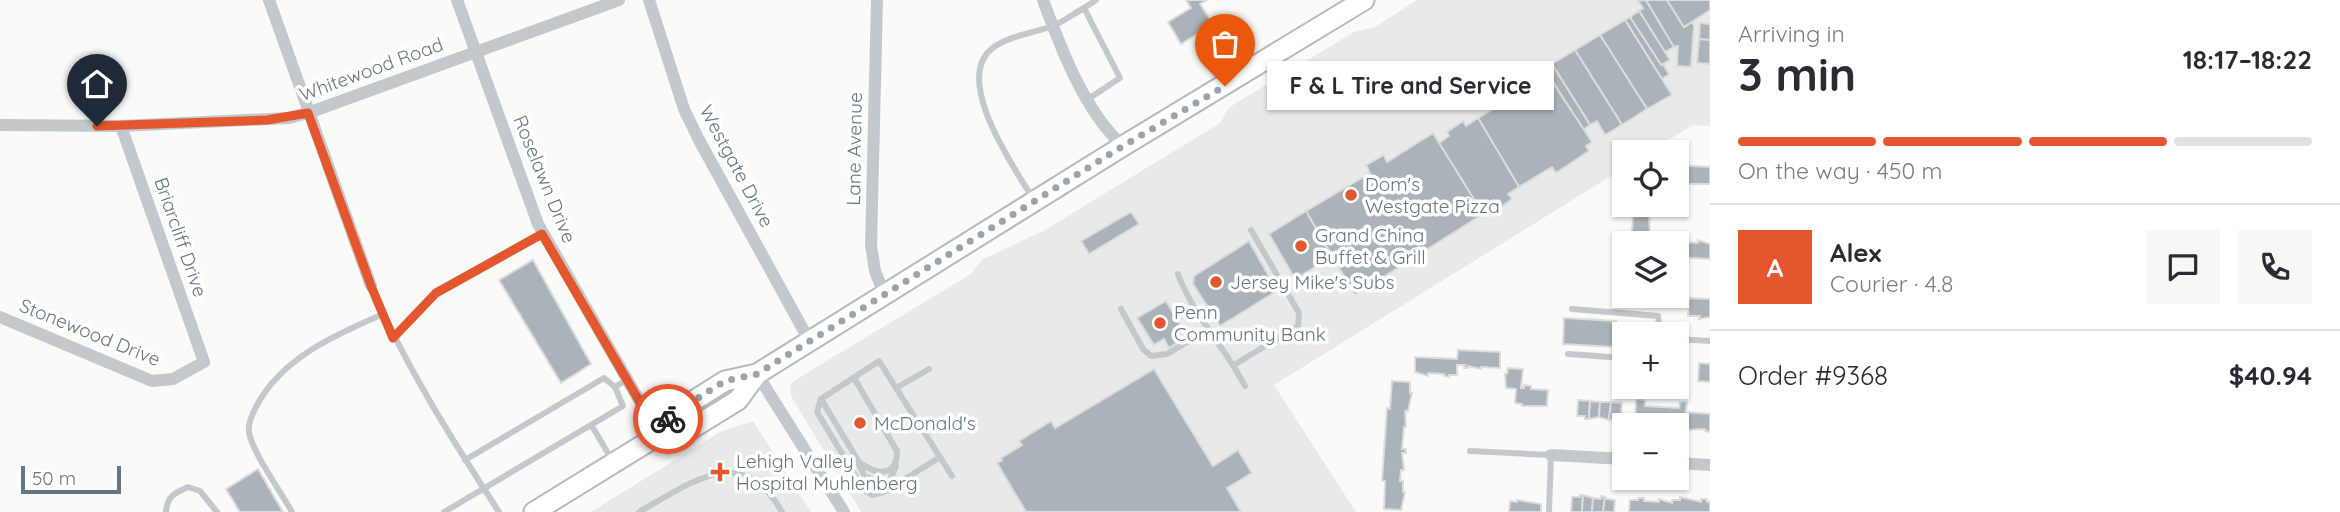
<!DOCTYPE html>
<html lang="en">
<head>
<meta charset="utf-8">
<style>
	:root { --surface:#fff; --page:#f7f7f7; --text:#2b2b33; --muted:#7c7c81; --line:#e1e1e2; --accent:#e4572e }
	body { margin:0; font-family:Quicksand,sans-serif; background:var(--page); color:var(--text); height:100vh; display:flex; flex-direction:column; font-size:26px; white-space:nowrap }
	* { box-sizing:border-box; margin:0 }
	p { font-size:23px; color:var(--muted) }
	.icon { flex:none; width:38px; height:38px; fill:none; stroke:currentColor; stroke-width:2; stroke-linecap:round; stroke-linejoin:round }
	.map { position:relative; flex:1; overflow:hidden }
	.details { display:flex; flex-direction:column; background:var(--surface); width:630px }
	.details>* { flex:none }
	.controls { position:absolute; left:1612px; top:140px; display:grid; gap:14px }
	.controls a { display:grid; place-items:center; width:77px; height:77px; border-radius:0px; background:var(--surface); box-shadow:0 2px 5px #0004; font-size:35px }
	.scale { position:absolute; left:21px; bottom:18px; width:100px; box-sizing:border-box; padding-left:7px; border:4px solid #657683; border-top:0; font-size:19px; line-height:24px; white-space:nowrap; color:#657683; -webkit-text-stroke:5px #fff; paint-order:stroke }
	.pin { position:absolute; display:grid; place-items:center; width:60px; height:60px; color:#fff; margin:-72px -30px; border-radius:50% 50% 50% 0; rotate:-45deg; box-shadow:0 0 7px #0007 }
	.pin .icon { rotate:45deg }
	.courier { position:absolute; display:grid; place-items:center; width:70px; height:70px; margin:-35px; border:5px solid #e4572e; border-radius:50%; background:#fff; color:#222; box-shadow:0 2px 9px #0007 }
	.bubble { position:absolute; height:49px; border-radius:0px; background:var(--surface); box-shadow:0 2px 5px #0004; font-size:23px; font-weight:700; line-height:49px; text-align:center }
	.summary em { font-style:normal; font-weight:700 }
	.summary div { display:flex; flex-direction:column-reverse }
	.summary { display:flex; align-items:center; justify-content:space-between; height:119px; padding:0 28px }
	h1 { font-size:46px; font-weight:700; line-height:52px }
	.bar { display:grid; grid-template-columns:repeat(4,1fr); gap:10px 7px; align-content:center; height:84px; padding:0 28px }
	.bar i { height:9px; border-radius:5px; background:var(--line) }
	.bar .selected { background:var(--accent) }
	.bar p { grid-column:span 4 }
	.line { display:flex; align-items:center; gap:18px; padding:0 28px; border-top:2px solid var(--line) }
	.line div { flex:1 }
	.round { display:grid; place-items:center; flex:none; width:74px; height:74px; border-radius:0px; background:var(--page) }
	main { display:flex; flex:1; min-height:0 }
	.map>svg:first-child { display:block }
</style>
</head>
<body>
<main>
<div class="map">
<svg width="1710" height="512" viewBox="0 0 1710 512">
	<rect width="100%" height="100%" fill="#fafaf8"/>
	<g fill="#e8e9e9">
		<path d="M1417,0H1710V126L1693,125L1649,152H1624V168L1274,385L1356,512H861L791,396L790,384L805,374L971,274L982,260L1045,230L1220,123L1229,108L1236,103L1354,32L1375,27Z"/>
		<path d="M753,421L811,512H591L720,432Z"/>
	</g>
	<g fill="#aab3b9" stroke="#dcdcda" stroke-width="2">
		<path d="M1186,0H1207L1200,4L1213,24L1181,44L1168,22L1191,8Z"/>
		<path d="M1646,0L1674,47L1665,52L1639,11L1643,8L1638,1Z"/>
		<path d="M1646,0H1667L1684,27L1692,22L1694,26L1691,67L1677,66L1678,46L1674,47Z"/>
		<path d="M1667,0H1710V10L1684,27Z"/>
		<path d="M1639,11L1670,60L1661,65L1630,17Z"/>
		<path d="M1630,17L1661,65L1663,64L1669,74L1662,79L1625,20Z"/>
		<path d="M1625,20L1672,95L1647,109L1600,35Z"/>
		<path d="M1700,23L1710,24V40L1699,39Z"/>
		<path d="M1600,35L1647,109L1622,125L1575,50Z"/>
		<path d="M1699,39L1710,40V64L1697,63Z"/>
		<path d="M1575,50L1622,125L1605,135L1597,121L1590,125L1552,64Z"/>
		<path d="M1552,64L1590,125L1583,130L1545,69Z"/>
		<path d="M1548,75L1592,142L1586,146L1589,151L1556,173L1552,167L1519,187L1478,118L1505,102L1501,95L1517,84L1521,91Z"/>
		<path d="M1478,118L1519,187L1508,194L1512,199L1497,210L1495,207L1483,214L1439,143L1449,136L1447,132L1463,121L1466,126Z"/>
		<path d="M1433,133L1483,214L1355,295L1306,211L1370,173L1366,165L1384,155L1387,162Z"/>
		<path d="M1676,165L1710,167V184H1680L1676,182Z"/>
		<path d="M1634,205H1650L1652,208L1651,214H1649L1650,235H1647V243L1631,242Z"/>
		<path d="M1306,211L1332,257L1295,279L1269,234Z"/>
		<path d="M1131,212L1139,224L1089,254L1081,241Z"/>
		<path d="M1666,238L1669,239V241L1676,242V239L1682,240V242L1698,243V240L1710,244V259L1676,257V243H1657L1658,240L1665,241Z"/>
		<path d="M1249,241L1277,291L1220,326L1193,284L1194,276Z"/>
		<path d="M533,260L591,364L561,383L499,280Z"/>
		<path d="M1689,298L1710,299V317L1699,319L1700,316H1688Z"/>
		<path d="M1166,301L1182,328L1176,332L1181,340L1169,348L1164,339L1154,345L1137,318Z"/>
		<path d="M1564,318L1616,321L1614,347L1563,344Z"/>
		<path d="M1458,350L1500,352V368L1481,367V369L1468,366V368H1464L1465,365H1457V375H1449V377L1444,376V374L1428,373V376L1415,372V357L1457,359Z"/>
		<path d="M1699,363L1710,364V382L1698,381Z"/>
		<path d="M1508,368L1523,369L1521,388H1524V385L1531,386V389L1548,390L1547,406H1522V404L1515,403L1516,389L1506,388L1505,374H1507Z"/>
		<path d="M1154,369L1213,466L1238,450L1252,473L1227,488L1241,512H1026L997,463L1002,460L1001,458L1022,445L1019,441L1051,421L1055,428Z"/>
		<path d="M1392,381L1410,382V393H1412L1408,411H1405L1406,427H1404L1402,449H1406V453H1402L1404,470H1401L1400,481H1403V492H1405L1401,510L1384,509L1385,481H1382L1387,408L1390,409Z"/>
		<path d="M1636,399L1645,400V406L1679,408L1680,402H1687L1686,412L1710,414V432L1705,431V429L1684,430V428L1677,427L1678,424L1664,425V423L1649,422V424L1635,421Z"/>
		<path d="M1578,400L1590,401L1589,419H1585V416H1577Z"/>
		<path d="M1590,401L1600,402L1599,417L1589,419Z"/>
		<path d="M1600,402H1611L1609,420L1599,417Z"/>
		<path d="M1611,402L1622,403L1621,419L1609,420Z"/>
		<path d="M258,469L283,512H240L226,489Z"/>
		<path d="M1580,495H1583L1582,512H1571L1572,497H1580Z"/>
		<path d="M1583,495L1593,498L1592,512H1582Z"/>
		<path d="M1601,496L1605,497L1603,512H1592L1593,498L1601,499Z"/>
		<path d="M1605,497L1607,499L1615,500L1614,512H1603Z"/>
		<path d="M1680,497L1701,502V499H1707V502H1710V512H1629L1630,500H1638V498H1644V501L1659,502V499L1672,503V500H1680Z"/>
		<path d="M1517,500L1541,504V512H1509L1510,501L1517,502Z"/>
	</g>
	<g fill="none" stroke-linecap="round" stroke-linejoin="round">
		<g stroke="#b5babe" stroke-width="23">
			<g id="primary">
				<path d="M659,435L683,434L738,400L757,374"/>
				<path d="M534,512L659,435L671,415L725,381L757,374L1123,146L1364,0"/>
			</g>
		</g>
		<g stroke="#c3c8cc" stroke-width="6">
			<path d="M1084,8L1096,0"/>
			<path d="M1032,197C1013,166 951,77 994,47C1010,36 1032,33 1050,27C1062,23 1073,14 1084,8L1120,78L1088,99"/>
			<path d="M1178,274C1193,315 1225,347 1245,386"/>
			<path d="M371,286C406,367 451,438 499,512"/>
			<path d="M1121,309L1143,349L1151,356L1167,354L1209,329"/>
			<path d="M1572,309L1658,316L1660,334"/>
			<path d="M393,338L436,294L542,234"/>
			<path d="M1676,339L1710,341"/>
			<path d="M1568,354L1624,358"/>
			<path d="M1234,365L1298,326L1299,313L1251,230"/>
			<path d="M929,369L896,388L952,476"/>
			<path d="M896,388L879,361L821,399L817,412L864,490L872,495L884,492L940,457"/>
			<path d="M821,399L859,462C876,475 897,478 897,451L854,378"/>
			<path d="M592,426L612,460"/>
			<path d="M1470,451L1551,455L1549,512"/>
			<path d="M465,460L604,378L615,387L628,379"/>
			<path d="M859,464L865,477L884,482L890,480L896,466"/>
			<path d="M166,512C167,496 175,493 188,487L200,491L217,512"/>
			<path d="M292,512C281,492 252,452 249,432C248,423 252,415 256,407C281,358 335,335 383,314"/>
			<path d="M444,512L623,406L615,387"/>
			<path d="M639,512C692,482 742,442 782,512"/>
		</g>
		<g stroke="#c3c8cc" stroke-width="12">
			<path d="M269,0L371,286"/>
			<path d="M457,0L538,224L659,435"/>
			<path d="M649,0L684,109L699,140L810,342"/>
			<path d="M877,0L871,245L875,271L885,296"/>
			<path d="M1043,0C1061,48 1084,111 1123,146"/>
			<path d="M0,125L121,126L289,118L308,113L619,0"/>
			<path d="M0,317L152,381L173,379L204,362L121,126"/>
			<path d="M757,374L844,512"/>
			<path d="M1551,455L1624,459"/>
			<path d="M1676,463L1710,465"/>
		</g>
		<use href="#primary" stroke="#fff" stroke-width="19"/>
	</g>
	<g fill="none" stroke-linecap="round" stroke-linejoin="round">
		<path stroke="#99a4ac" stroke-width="7" stroke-dasharray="0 12.6" d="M668,419L671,415L725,381L757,374L1123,146L1225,86"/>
		<path stroke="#e4572e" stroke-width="9" d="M97,126L267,120L308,113L371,286L393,338L436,293L542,234L659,435L668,419"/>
	</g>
	<g fill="#e4572e" stroke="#fff" stroke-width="2.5">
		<circle cx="1351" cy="195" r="7"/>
		<circle cx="1301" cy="246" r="7"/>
		<circle cx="1216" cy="282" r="7"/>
		<circle cx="1160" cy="323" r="7"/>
		<circle cx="860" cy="423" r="7"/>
		<path d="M716.5 461.5h7v7h7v7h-7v7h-7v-7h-7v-7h7z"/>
	</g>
	<g text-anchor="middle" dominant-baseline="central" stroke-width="7" stroke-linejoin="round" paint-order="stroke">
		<g font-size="19" fill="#657683" stroke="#fff">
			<text transform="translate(371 69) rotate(-20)">Whitewood Road</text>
			<text transform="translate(854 149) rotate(-89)">Lane Avenue</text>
			<text transform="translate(737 166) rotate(62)">Westgate Drive</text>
			<text transform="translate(545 179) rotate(68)">Roselawn Drive</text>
			<text transform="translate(181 237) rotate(71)">Briarcliff Drive</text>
			<text transform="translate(90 332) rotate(22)">Stonewood Drive</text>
		</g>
		<g font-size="19" fill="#657683" stroke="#fff" text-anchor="start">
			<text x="1365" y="184">Dom's<tspan x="1365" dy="22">Westgate Pizza</tspan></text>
			<text x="1315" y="235">Grand China<tspan x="1315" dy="22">Buffet &amp; Grill</tspan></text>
			<text x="1230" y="282">Jersey Mike's Subs</text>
			<text x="1174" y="312">Penn<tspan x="1174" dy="22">Community Bank</tspan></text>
			<text x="874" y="423">McDonald's</text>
			<text x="736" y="461">Lehigh Valley<tspan x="736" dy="22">Hospital Muhlenberg</tspan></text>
		</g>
	</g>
</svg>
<div class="controls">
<a><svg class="icon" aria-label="locate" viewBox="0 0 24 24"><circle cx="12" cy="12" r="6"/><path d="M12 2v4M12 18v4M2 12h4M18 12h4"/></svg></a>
<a><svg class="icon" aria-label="layers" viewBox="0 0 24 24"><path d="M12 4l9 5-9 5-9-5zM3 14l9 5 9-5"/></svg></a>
<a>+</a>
<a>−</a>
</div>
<div class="scale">50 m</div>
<div class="pin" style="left:1225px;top:86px;background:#ea580c"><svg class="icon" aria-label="bag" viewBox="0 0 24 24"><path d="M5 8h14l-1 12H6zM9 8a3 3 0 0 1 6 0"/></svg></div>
<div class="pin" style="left:97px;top:126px;background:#1f2937"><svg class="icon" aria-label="home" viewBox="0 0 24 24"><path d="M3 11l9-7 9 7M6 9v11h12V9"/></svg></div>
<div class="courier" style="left:668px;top:419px"><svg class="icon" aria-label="bike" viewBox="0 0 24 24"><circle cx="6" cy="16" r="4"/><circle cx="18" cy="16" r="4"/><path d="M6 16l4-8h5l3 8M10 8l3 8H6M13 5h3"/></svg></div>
<div class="bubble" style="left:1267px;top:61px;width:287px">F &amp; L Tire and Service</div>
</div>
<section class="details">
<div class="summary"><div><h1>3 min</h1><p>Arriving in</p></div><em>18:17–18:22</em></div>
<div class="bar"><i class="selected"></i><i class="selected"></i><i class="selected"></i><i></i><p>On the way · 450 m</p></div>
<div class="line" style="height:126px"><b class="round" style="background:var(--accent);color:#fff">A</b><div><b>Alex</b><p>Courier · 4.8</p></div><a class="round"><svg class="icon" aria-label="chat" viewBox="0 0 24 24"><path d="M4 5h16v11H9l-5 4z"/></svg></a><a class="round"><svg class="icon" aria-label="phone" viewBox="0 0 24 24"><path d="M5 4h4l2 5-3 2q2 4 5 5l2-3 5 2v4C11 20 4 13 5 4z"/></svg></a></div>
<div class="line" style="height:91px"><div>Order #9368</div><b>$40.94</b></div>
</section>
</main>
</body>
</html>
